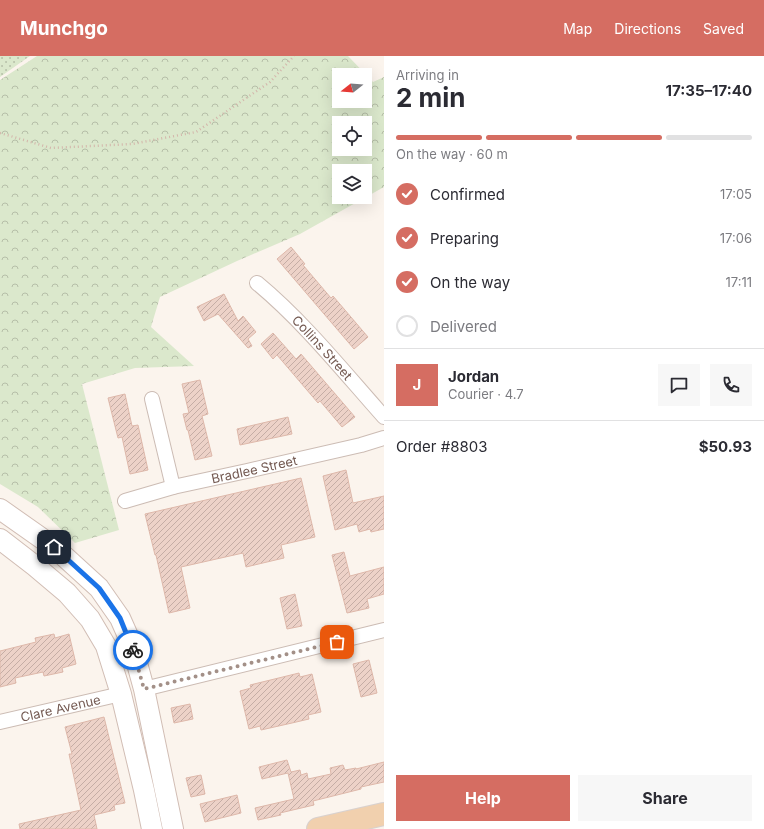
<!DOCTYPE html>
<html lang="en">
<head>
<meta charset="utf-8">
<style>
	:root { --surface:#fff; --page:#f7f7f7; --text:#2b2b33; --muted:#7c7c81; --line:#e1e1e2; --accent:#d56d62 }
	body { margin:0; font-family:Inter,sans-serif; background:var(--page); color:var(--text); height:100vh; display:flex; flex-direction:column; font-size:15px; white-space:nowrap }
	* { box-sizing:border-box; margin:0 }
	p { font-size:13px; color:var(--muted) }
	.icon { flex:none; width:22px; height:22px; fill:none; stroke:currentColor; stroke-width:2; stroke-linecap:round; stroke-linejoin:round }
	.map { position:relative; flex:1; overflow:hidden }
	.panel { display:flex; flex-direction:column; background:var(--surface); width:380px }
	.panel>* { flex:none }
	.needle { width:26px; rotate:253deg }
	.buttons { position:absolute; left:332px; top:12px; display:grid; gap:8px }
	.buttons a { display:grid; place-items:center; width:40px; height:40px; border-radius:0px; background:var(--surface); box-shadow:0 4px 16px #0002; font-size:20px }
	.pin { position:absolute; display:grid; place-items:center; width:34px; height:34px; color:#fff; margin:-17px; border-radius:8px; box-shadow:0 2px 6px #0006 }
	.courier { position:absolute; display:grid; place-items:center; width:40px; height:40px; margin:-20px; border:3px solid #1a73e8; border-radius:50%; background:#fff; color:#222; box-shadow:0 1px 5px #0007 }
	.head em { font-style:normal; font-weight:700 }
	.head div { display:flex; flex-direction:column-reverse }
	.head { display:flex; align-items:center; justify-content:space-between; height:68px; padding:0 12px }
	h1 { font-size:26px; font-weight:700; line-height:30px }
	.bar { display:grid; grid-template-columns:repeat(4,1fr); gap:6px 4px; align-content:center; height:48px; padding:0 12px }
	.bar i { height:5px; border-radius:3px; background:var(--line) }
	.bar .selected { background:var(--accent) }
	.bar p { grid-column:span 4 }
	.line { display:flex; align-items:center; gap:10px; padding:0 12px; border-top:1px solid var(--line) }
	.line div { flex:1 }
	.round { display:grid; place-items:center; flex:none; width:42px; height:42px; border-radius:0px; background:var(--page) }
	ol { padding:0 12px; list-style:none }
	li { display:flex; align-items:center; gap:12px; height:44px }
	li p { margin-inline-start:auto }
	li .icon { padding:4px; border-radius:50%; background:var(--accent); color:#fff; stroke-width:4 }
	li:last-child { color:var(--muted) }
	li i { width:22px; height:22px; border:2px solid var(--line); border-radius:50% }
	.primary-button { display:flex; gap:8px; margin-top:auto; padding:8px 12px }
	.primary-button a { flex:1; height:46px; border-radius:0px; background:var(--accent); color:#fff; font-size:16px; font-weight:700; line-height:46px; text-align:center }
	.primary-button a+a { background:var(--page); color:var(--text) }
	header { display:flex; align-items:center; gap:24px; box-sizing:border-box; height:56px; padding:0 20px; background:var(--accent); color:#fff }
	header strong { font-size:19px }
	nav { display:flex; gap:22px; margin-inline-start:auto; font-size:14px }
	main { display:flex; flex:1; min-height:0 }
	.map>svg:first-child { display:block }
</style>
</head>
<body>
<header>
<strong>Munchgo</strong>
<nav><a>Map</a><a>Directions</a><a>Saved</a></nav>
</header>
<main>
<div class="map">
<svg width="384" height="773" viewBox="0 0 384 773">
	<defs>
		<pattern id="grass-dots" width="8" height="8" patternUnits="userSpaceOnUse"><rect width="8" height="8" fill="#dbe8cc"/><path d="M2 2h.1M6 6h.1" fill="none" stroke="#b6bfa8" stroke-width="1.8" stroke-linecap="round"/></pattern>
		<pattern id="forest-crowns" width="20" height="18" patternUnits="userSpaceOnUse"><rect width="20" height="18" fill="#dbe8cc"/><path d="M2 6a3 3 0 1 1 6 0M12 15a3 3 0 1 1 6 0" fill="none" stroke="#b6bfa8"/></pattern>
		<pattern id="building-hatch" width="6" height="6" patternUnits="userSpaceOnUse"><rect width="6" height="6" fill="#edd2c8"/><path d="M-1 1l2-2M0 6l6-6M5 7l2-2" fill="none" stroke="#c5ada5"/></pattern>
	</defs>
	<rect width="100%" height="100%" fill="#fbf4ed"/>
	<path fill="url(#grass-dots)" d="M0,0H30L0,21Z"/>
	<path fill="url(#forest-crowns)" fill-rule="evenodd" d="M37,0H348L373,26L384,21V131L300,178L237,205L160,241L151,271L194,310L135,312L82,328L119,474L75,487L38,451L0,428V24ZM339,19H365V45H339ZM339,67H365V93H339ZM339,115H365V141H339Z"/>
	<g fill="url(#building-hatch)" stroke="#deb8aa">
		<path d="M291,191L305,208L303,209L331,242L333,240L368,281L354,293L277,203Z"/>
		<path d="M224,238L238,265L243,260L256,276L248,283L252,290L248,292L218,258L204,265L197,251Z"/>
		<path d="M273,277L296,303L301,298L355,361L342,371L320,345L318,347L277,299L273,303L261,288Z"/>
		<path d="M200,324L208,358L202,360L212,400L195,404L188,374H187L183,358L189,357L182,328Z"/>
		<path d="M125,338L132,370L138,369L148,414L130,418L122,381L118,382L108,342Z"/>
		<path d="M288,361L292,378L240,389L237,373Z"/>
		<path d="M346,414L353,447L384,440V473L371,476L370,473L359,476L357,468L335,474L323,420Z"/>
		<path d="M301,422L315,481L281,489L284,502L246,511L243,497L181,511L190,552L169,557L156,499H155L145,458Z"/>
		<path d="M344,496L350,520L384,511V538L367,543L369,552L347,557L332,499Z"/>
		<path d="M295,538L302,570L287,573L280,542Z"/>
		<path d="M54,578L55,582L69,578L76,608L62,612L63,616L44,620L43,616L15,622L16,627L0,631V595L36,586L35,582Z"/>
		<path d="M369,604L377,637L361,641L353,608Z"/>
		<path d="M299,617L300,621L312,618L321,656L308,659L309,663L292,667L261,674L260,670L249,673L240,635L251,632L250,629Z"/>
		<path d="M190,648L193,663L174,667L171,652Z"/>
		<path d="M104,661L125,747L114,749L115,754L94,759L97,773H20L19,768L81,754L69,698H72L65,671Z"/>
		<path d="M287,704L291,716L300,714L301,719L307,717L308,723L331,718L330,712L343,709L345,714L356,712V713L384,706V726L361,731V733L313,745L314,749L280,757L281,759L258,764L255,752L294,743L288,717L262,723L259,711Z"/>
		<path d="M201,719L205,738L191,741L186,722Z"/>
		<path d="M237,739L241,757L205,766L200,748Z"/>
	</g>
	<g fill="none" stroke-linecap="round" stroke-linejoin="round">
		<g stroke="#ccbcb4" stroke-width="16">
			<g id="street">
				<path id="s1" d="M257,227C304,266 343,315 384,361"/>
				<path d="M152,343L173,431"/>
				<path id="s2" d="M125,445L173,431L247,415L361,389L384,382"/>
				<path d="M144,633L384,574"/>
				<path id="s3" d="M0,666L121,638"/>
			</g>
		</g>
		<g stroke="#d1bdb4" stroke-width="22">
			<g id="secondary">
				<path d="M0,453L54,491L99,532L120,562L132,589L144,633L173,773"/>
				<path d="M0,483L35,510L67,537L90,563L106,590L121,638L144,734L152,773"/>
			</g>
		</g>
		<g stroke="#d8d1cf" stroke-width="24">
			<path id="primary" d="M318,773L384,758"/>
		</g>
		<path stroke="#d3b5aa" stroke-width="2.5" stroke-dasharray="1 3" stroke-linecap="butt" d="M0,77L51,92L132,88L196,76L270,26L294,0"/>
		<use href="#street" stroke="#fff" stroke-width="14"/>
		<use href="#secondary" stroke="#fff" stroke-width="20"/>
		<use href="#primary" stroke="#f1d0ae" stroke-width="22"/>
	</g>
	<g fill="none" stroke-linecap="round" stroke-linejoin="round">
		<path stroke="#a39088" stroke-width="4" stroke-dasharray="0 7.2" d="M133,594L144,633L337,586"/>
		<path stroke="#1a73e8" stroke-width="5" d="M54,491L99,532L120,562L133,594"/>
	</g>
	<g text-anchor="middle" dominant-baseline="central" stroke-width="3" stroke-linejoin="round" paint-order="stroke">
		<g font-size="13" fill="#745a52" stroke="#fdf8f3">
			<text stroke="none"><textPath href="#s1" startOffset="92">Collins Street</textPath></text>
			<text stroke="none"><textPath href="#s2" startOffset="133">Bradlee Street</textPath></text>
			<text stroke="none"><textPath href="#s3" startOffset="62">Clare Avenue</textPath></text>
		</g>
	</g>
</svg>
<div class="buttons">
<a><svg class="needle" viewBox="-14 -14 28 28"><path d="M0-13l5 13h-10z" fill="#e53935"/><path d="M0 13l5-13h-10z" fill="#7c7c81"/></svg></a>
<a><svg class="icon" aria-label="locate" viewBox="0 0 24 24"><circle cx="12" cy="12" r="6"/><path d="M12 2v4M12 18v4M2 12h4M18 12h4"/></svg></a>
<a><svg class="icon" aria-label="layers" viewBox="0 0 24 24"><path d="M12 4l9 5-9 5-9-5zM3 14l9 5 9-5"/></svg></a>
</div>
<div class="pin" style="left:337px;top:586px;background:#ea580c"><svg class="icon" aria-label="bag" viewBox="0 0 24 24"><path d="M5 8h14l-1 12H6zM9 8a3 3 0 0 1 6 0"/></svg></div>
<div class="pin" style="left:54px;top:491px;background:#1f2937"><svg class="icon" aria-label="home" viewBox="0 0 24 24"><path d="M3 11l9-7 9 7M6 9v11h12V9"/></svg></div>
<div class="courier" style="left:133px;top:594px"><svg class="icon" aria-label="bike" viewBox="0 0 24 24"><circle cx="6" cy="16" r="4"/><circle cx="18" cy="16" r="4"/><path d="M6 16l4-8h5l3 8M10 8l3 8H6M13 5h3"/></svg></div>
</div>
<section class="panel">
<div class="head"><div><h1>2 min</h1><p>Arriving in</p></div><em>17:35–17:40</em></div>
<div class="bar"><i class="selected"></i><i class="selected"></i><i class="selected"></i><i></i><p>On the way · 60 m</p></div>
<ol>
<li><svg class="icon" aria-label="check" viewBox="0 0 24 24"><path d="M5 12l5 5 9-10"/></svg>Confirmed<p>17:05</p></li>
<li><svg class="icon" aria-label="check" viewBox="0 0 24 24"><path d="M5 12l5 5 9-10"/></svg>Preparing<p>17:06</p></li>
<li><svg class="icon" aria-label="check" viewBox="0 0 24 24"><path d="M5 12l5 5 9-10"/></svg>On the way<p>17:11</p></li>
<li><i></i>Delivered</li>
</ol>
<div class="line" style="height:72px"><b class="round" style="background:var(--accent);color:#fff">J</b><div><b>Jordan</b><p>Courier · 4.7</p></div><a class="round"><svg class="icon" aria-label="chat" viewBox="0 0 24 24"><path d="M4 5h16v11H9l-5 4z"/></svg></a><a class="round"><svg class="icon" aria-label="phone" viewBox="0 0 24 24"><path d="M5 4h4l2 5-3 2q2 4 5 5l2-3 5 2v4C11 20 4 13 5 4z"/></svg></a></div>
<div class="line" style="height:52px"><div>Order #8803</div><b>$50.93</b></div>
<div class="primary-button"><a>Help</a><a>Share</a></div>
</section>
</main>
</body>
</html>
